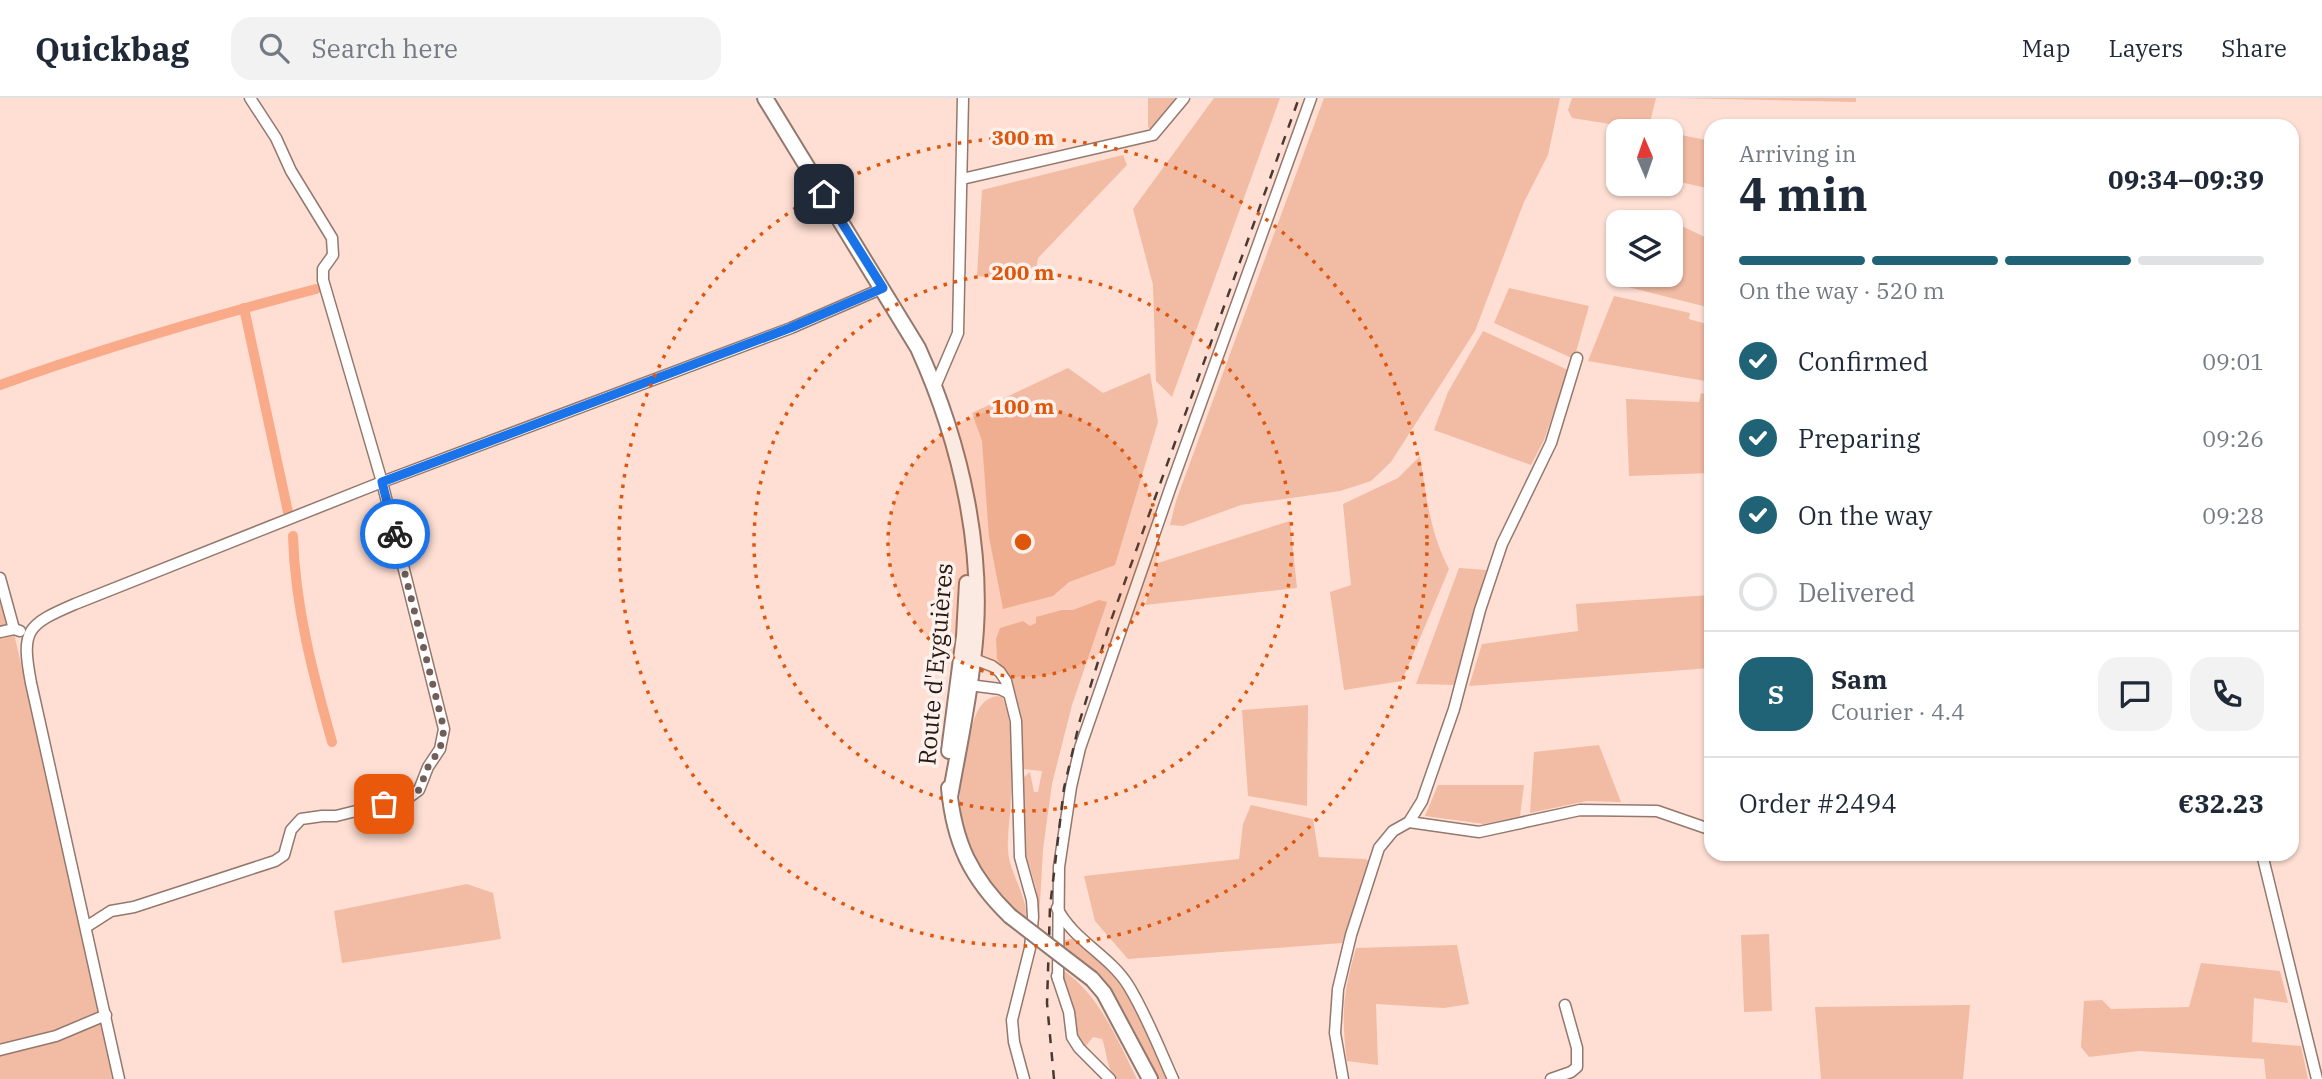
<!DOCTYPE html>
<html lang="en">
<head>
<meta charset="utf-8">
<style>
	:root { --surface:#fff; --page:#f2f2f3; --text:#1f2937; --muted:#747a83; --line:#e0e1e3; --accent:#206376 }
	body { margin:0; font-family:"IBM Plex Serif",serif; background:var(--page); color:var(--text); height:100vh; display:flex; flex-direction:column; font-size:26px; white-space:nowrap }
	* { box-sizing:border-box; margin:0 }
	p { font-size:23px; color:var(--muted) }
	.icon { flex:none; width:38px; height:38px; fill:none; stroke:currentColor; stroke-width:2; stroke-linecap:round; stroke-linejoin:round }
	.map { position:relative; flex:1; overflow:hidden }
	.side { position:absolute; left:1704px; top:21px; width:595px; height:742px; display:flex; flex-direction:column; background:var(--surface); border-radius:21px; box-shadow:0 2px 5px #0004 }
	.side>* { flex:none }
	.needle { width:46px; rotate:358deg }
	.fabs { position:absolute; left:1606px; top:21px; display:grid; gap:14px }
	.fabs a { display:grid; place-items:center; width:77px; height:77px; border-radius:14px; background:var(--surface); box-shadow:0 2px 5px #0004; font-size:35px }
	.pin { position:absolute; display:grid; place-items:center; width:60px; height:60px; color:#fff; margin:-30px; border-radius:14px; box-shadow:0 4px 10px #0006 }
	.courier { position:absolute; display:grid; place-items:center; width:70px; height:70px; margin:-35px; border:5px solid #1a73e8; border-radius:50%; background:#fff; color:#222; box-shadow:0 2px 9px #0007 }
	.overview em { font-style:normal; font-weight:700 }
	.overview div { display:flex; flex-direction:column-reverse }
	.overview { display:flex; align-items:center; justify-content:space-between; height:119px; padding:0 35px }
	h1 { font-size:46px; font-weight:700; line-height:52px }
	.bar { display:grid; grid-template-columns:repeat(4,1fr); gap:10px 7px; align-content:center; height:84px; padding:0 35px }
	.bar i { height:9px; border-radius:5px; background:var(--line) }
	.bar .current { background:var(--accent) }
	.bar p { grid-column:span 4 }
	.line { display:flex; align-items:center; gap:18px; padding:0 35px; border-top:2px solid var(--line) }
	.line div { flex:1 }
	.round { display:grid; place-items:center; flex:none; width:74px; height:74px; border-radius:21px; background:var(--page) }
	ol { padding:0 35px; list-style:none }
	li { display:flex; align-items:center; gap:21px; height:77px }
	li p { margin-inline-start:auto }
	li .icon { padding:7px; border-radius:50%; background:var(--accent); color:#fff; stroke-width:4 }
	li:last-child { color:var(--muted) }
	li i { width:38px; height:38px; border:4px solid var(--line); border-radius:50% }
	header { display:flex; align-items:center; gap:42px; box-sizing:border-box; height:98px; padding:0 35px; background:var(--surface); border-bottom:2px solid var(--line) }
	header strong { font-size:33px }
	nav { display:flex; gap:38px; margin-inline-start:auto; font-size:24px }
	.search { width:490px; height:63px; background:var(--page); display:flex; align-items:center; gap:18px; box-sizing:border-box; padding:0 24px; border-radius:21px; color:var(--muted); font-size:26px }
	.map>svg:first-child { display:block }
</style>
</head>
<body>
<header>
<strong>Quickbag</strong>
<div class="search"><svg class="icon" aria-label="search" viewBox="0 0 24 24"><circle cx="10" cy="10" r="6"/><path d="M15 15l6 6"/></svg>Search here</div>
<nav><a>Map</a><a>Layers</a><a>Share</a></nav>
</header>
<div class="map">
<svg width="2322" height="981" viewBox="0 0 2322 981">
	<rect width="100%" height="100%" fill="#ffdfd3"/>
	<g fill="#f2bba3">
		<path d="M1148,0H1179L1152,33L1148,29Z"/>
		<path d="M1214,0H1280L1172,299L1156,283L1153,187L1133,111Z"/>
		<path d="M1324,0H1560L1548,57L1524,104L1475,233L1391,364L1371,383L1340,393L1241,407L1183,428L1170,427L1176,403Z"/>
		<path d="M1572,0H1656L1648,32L1572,20L1568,12Z"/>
		<path d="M1673,0H1856V4Z"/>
		<path d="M1671,35L1711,43V91L1671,82Z"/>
		<path d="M1123,57L1127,67L1038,160L1034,183L977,178L982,92Z"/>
		<path d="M1665,120L1711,142V210L1628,189L1631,177H1671V124H1662Z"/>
		<path d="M1509,190L1589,208L1574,261L1494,225Z"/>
		<path d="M1614,198L1690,215L1689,221L1710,227L1711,224V284L1588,263Z"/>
		<path d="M1483,233L1568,272L1544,342L1531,367L1434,332L1448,294Z"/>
		<path d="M1068,270L1103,295L1150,275L1158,324L1115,467L1069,484L1053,498L1003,511L989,439L982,343L972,315Z"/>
		<path d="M1701,295L1711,297V375L1629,378L1626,301L1699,304Z"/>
		<path d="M1420,358C1426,397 1430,435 1449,471L1402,583L1344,592L1330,494L1351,487L1343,406L1398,380Z"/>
		<path d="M1290,423L1297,490L1145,507L1158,465Z"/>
		<path d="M1459,470L1487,472L1457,587L1416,586Z"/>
		<path d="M0,486L15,540L105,928L112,981H0Z"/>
		<path d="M1711,497V570L1469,588L1482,546L1578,533L1576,506Z"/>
		<path d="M1099,502L1107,504L1072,607L1052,686L1043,751L1039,822L1036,790L1021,739L1023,680L1030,674L1034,694H1038L1042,673L1023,671L1021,616L1012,584L997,561L996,541L1000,530L1023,523L1030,528L1036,525V519L1062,512H1073Z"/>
		<path d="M998,598L1003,600C1016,635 1012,678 1010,715C1009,728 1007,741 1008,753C1010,777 1028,798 1026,822C960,769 946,707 972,629C976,615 981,600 998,598Z"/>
		<path d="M1308,607L1307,708L1248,698L1242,612Z"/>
		<path d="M1599,647L1621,704L1587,703L1530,715L1534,654Z"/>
		<path d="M1438,687H1524L1520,718L1484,726L1425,718Z"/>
		<path d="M1251,707L1313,721L1319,759L1365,761L1371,764L1342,845L1128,861L1095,823L1084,778L1239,761L1243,726Z"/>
		<path d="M467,786L493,795L501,841L342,865L334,813Z"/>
		<path d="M1769,836L1772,913L1744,914L1741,837Z"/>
		<path d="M1075,840L1104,862L1126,891L1168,981H1157L1092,874L1064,848L1062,843Z"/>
		<path d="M1457,847L1469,906L1444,910L1376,906L1378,967L1347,963C1341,917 1343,895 1356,850Z"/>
		<path d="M2201,865L2280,873L2288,905L2254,900L2252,944L2301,948L2308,981H2266L2264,961L2139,953L2089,959L2081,949L2084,903L2102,902L2111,911L2189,909Z"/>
		<path d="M1063,872C1100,898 1117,941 1137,981H1117C1105,968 1108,956 1102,941L1093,939L1085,949L1077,939L1075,922L1064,889Z"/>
		<path d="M1970,907L1963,981H1821L1815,909Z"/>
	</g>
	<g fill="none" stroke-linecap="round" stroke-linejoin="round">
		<g stroke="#f9aa88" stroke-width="10">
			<path d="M244,210L288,414"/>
			<path d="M0,287C103,250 209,219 316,191"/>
			<path d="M293,438C295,509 313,576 332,644"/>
		</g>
		<g stroke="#94786d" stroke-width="13">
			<g id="street">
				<path d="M962,81L1153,37L1184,0"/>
				<path d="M935,289L958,235L963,0"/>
				<path d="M0,480L14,531"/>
				<path d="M0,534L14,531L20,533"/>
				<path d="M974,561L992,568L1000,574L1006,583L1016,623L1020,759L1032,802L1033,819L1030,850L1012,922L1014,944L1024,981"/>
				<path d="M966,583L969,587L1000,591L1008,595"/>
				<path d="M1409,724L1422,703L1454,611L1480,512L1502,446L1551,345L1577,260"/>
				<path d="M2262,756L2317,981"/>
				<path d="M1057,810C1073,842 1109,857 1128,887C1146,916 1159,950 1173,981"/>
				<path d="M86,829L111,813L134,809L275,763L284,757L291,732L301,721L322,718H336L408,700L419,692L428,669L440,651L444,631L382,384L323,182V171L333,157L332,140L291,73L276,40L250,0"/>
				<path d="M1057,878L1069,914L1072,939L1079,950L1110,981"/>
				<path d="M1058,881L1059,769L1071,689L1080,650L1171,388L1311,0"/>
				<path d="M0,952L56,938L106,917"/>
				<path d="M119,981L31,585C21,532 26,527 75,506L382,384L791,230L883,190"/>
				<path d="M1343,981L1335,935L1338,891L1351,837L1379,750L1393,733L1409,724L1479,734L1580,712L1657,713L1712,732"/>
				<path d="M1551,981L1571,974L1577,969V950L1565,907"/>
			</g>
		</g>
		<g stroke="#94786d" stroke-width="18">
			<g id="secondary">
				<path d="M765,0L918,250C961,345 987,457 973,562C968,608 958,653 950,699"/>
				<path d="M949,653L964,538L967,485"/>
				<path d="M949,690C954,745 971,780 1010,818"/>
				<path d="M1092,881L1104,895L1150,981"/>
			</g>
		</g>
		<use href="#street" stroke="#fff" stroke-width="10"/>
		<use href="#secondary" stroke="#fff" stroke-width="14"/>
		<path stroke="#483934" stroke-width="2.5" stroke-dasharray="9 9" stroke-linecap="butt" d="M1054,981L1047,905L1050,809L1064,690L1080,622L1110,525L1299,0"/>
		<g stroke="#94786d" stroke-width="18" stroke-linecap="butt">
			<path id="secondary-bridge" d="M1010,818L1092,881"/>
		</g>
		<use href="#secondary-bridge" stroke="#fff" stroke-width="14"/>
	</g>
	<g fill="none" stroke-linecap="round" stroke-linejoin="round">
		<path stroke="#715e58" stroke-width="7" stroke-dasharray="0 12.6" d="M384,706L408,700L419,692L428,669L440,651L444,631L395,436"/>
		<path stroke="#1a73e8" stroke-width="9" d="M395,436L382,384L790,230L883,190L824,96"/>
	</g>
	<circle cx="1023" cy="444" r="135" fill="#de560c" fill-opacity=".12"/>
	<g fill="none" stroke="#de560c" stroke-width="3.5" stroke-dasharray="3.5 7">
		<circle cx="1023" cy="444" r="135"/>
		<circle cx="1023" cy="444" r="269"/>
		<circle cx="1023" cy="444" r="404"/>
	</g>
	<g text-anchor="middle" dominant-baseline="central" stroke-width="7" stroke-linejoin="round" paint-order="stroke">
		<g font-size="24" fill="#241915" stroke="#fef1ec">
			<text transform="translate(935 566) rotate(-85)">Route d'Eyguières</text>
		</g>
	</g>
	<circle cx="1023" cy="444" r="10" fill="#de560c" stroke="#fef1ec" stroke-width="3.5"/>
	<g font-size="21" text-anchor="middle" font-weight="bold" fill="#de560c" stroke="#fef1ec" stroke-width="7" stroke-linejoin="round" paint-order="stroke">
		<text x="1023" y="47">300 m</text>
		<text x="1023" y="182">200 m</text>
		<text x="1023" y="316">100 m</text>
	</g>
</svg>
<div class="fabs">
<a><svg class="needle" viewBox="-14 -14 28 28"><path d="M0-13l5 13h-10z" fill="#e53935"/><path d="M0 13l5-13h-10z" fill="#747a83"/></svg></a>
<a><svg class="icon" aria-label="layers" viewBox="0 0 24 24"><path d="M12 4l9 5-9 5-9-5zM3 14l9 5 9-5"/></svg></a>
</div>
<div class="pin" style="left:384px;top:706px;background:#ea580c"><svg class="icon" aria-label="bag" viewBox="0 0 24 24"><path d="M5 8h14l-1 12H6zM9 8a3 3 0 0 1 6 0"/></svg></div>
<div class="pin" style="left:824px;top:96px;background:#1f2937"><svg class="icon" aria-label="home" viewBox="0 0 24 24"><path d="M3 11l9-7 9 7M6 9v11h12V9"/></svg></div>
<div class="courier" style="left:395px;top:436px"><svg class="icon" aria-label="bike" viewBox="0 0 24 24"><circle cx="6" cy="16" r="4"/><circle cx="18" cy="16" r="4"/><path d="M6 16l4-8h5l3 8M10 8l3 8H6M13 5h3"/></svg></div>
<section class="side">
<div class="overview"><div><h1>4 min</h1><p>Arriving in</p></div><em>09:34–09:39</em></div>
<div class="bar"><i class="current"></i><i class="current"></i><i class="current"></i><i></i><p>On the way · 520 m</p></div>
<ol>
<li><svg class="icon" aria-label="check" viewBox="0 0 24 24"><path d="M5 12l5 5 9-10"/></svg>Confirmed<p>09:01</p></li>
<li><svg class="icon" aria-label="check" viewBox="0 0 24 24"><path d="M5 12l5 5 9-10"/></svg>Preparing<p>09:26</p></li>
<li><svg class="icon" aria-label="check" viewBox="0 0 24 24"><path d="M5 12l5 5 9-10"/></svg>On the way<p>09:28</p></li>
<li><i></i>Delivered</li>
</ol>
<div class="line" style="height:126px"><b class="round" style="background:var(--accent);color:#fff">S</b><div><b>Sam</b><p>Courier · 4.4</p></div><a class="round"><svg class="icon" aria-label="chat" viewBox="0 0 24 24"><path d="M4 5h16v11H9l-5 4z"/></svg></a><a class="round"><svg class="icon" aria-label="phone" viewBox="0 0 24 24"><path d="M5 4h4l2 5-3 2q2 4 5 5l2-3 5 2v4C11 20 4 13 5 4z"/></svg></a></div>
<div class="line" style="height:91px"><div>Order #2494</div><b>€32.23</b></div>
</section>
</div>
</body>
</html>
